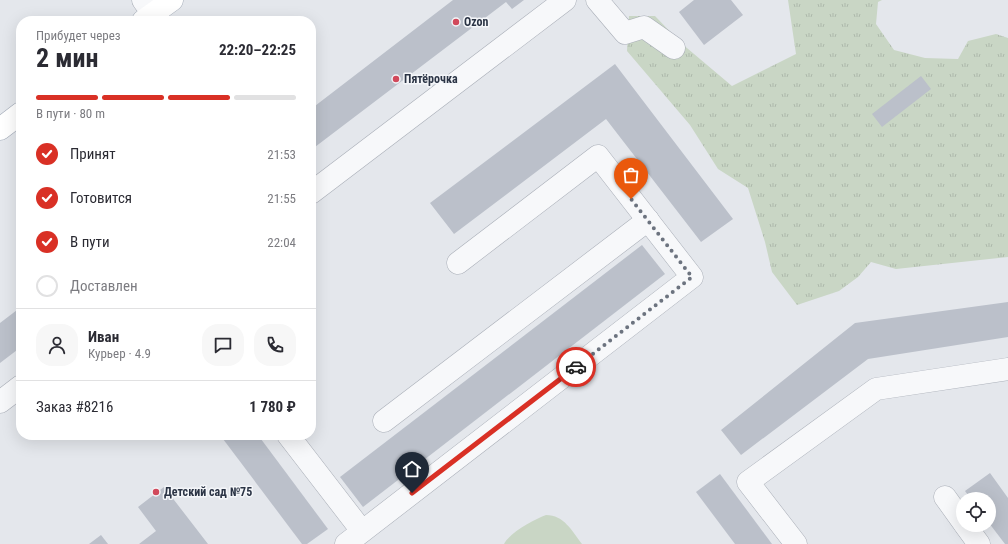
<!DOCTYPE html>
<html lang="ru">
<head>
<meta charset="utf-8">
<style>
	:root { --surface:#fff; --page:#f7f7f7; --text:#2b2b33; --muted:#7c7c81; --line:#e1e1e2; --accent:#d93025 }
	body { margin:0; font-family:"Roboto Condensed",sans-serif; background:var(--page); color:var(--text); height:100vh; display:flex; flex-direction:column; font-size:15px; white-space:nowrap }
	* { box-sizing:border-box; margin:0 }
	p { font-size:13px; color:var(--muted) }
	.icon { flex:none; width:22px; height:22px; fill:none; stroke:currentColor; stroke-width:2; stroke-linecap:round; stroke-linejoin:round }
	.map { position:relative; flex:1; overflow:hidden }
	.details { position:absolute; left:16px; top:16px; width:300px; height:424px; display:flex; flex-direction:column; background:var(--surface); border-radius:16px; box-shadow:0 4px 16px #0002 }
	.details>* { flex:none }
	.controls { position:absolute; left:956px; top:492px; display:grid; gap:8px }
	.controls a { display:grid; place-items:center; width:40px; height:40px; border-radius:50%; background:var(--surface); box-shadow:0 4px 16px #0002; font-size:20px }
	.pin { position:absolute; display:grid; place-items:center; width:34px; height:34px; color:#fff; margin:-41px -17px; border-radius:50% 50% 50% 0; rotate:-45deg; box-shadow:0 0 4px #0007 }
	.pin .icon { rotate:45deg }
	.courier { position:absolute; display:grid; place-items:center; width:40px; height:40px; margin:-20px; border:3px solid #d93025; border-radius:50%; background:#fff; color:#222; box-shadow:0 1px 5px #0007 }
	.head em { font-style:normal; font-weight:700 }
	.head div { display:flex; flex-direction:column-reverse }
	.head { display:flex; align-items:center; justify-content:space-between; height:68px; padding:0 20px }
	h1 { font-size:26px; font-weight:700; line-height:30px }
	.bar { display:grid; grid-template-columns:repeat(4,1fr); gap:6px 4px; align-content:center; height:48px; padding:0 20px }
	.bar i { height:5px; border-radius:3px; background:var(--line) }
	.bar .current { background:var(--accent) }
	.bar p { grid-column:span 4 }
	.line { display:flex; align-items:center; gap:10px; padding:0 20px; border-top:1px solid var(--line) }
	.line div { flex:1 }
	.round { display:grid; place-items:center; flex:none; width:42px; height:42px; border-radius:16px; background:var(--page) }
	ol { padding:0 20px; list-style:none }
	li { display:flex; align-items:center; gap:12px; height:44px }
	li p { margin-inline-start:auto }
	li .icon { padding:4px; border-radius:50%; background:var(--accent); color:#fff; stroke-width:4 }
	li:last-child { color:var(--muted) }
	li i { width:22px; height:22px; border:2px solid var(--line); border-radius:50% }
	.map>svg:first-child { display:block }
</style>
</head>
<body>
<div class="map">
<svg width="1008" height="544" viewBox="0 0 1008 544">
	<defs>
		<pattern id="park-tufts" width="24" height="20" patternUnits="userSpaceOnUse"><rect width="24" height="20" fill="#c9d6c5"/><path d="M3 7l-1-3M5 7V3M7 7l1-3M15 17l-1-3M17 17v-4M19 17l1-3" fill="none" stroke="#adb8ab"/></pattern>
	</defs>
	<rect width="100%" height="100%" fill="#e4e7ec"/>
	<path fill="#c9d6c5" d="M546,515C564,515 572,531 582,544H504C509,533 535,519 546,515Z"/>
	<path fill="url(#park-tufts)" d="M788,0H882L878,2L876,24L894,50L925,58L958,59L968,41L996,34L1008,38V257L896,269L871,262L858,277L839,291L797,305L772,272L765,242L748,188L718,169L690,125L627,51L629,16H655L681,43L732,86L796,54Z"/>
	<g fill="#bbc0ca">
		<path d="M453,0H524L512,9L506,2L311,150V109Z"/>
		<path d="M694,0H731L743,15L704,45L679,12Z"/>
		<path d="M615,64L733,219L701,242L606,119L454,234L430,203Z"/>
		<path d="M921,76L931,89L882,127L872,114Z"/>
		<path d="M642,245L665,274L363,507L340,477Z"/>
		<path d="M1008,302V337L868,359L741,455L721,430L855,323Z"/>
		<path d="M21,307V347L0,363V323Z"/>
		<path d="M220,435H258L328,529L307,544H302Z"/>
		<path d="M990,473L1008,498V544H1005L989,523V499H971L965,491Z"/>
		<path d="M720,474L772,544H735L696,492Z"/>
		<path d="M164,487L208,544H139L156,531L138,507Z"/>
		<path d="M101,535L108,544H89Z"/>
	</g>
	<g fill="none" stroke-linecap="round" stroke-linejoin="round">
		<g stroke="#a9aeb7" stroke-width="23">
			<g id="minor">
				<path d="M143,0L153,14"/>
				<path d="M597,0L625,33L644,27L674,48"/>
				<path d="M311,193L565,0"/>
				<path d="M0,402L21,386"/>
				<path d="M384,421L648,220"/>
				<path d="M288,435L362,531"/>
				<path d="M945,497L963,522"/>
				<path d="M965,525L979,544"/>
				<path d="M346,544L692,277L598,156L458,263"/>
				<path d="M796,544L748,482L876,389L1008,369"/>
			</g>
		</g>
		<g stroke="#a3abb8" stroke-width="23">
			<g id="major">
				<path d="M143,21L172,0"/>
				<path d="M0,129L21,113"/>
			</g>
		</g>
		<use href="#minor" stroke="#f7f8fa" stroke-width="22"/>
		<use href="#major" stroke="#fff" stroke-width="22"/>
	</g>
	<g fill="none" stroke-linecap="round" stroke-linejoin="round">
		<path stroke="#6c737f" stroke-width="4" stroke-dasharray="0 7.2" d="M576,367L692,277L631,199"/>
		<path stroke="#d93025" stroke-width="5" d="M412,493L576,367"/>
	</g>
	<g fill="#d1495b" stroke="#f4f6f9" stroke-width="1.5">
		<circle cx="456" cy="22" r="4"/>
		<circle cx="396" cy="79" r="4"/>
		<circle cx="156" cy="492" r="4"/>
	</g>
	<g text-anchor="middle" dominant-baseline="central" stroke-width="3" stroke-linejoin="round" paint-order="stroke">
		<g font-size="12" font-weight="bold" fill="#2b3445" stroke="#f4f6f9" text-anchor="start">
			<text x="464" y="22">Ozon</text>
			<text x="404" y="79">Пятёрочка</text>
			<text x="164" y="492">Детский сад №75</text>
		</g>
	</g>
</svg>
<div class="controls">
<a><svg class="icon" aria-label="locate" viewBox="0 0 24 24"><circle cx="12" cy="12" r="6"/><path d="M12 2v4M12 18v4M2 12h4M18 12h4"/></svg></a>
</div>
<div class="pin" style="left:631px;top:199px;background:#ea580c"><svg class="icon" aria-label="bag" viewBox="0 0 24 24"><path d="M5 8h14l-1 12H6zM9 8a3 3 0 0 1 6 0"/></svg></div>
<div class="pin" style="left:412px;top:493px;background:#1f2937"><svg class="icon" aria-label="home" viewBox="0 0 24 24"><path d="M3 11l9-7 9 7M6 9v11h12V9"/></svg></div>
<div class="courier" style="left:576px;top:367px"><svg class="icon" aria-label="car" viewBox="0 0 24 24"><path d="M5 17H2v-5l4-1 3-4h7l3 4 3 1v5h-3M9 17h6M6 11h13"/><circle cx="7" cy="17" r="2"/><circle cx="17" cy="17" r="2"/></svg></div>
<section class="details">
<div class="head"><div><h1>2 мин</h1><p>Прибудет через</p></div><em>22:20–22:25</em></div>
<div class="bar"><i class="current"></i><i class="current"></i><i class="current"></i><i></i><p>В пути · 80 m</p></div>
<ol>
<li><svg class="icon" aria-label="check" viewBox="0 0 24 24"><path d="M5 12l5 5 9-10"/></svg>Принят<p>21:53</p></li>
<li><svg class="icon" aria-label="check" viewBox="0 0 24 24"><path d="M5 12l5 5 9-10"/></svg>Готовится<p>21:55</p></li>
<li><svg class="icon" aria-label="check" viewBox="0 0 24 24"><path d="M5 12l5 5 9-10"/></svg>В пути<p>22:04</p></li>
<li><i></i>Доставлен</li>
</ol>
<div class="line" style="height:72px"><a class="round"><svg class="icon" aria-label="person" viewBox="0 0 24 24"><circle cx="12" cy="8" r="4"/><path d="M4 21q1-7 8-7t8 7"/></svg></a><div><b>Иван</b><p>Курьер · 4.9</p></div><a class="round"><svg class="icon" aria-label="chat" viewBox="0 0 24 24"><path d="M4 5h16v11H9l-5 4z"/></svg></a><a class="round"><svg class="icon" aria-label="phone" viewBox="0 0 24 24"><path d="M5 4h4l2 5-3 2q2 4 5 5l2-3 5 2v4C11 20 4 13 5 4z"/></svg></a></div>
<div class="line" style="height:52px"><div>Заказ #8216</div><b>1 780 ₽</b></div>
</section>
</div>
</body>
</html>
